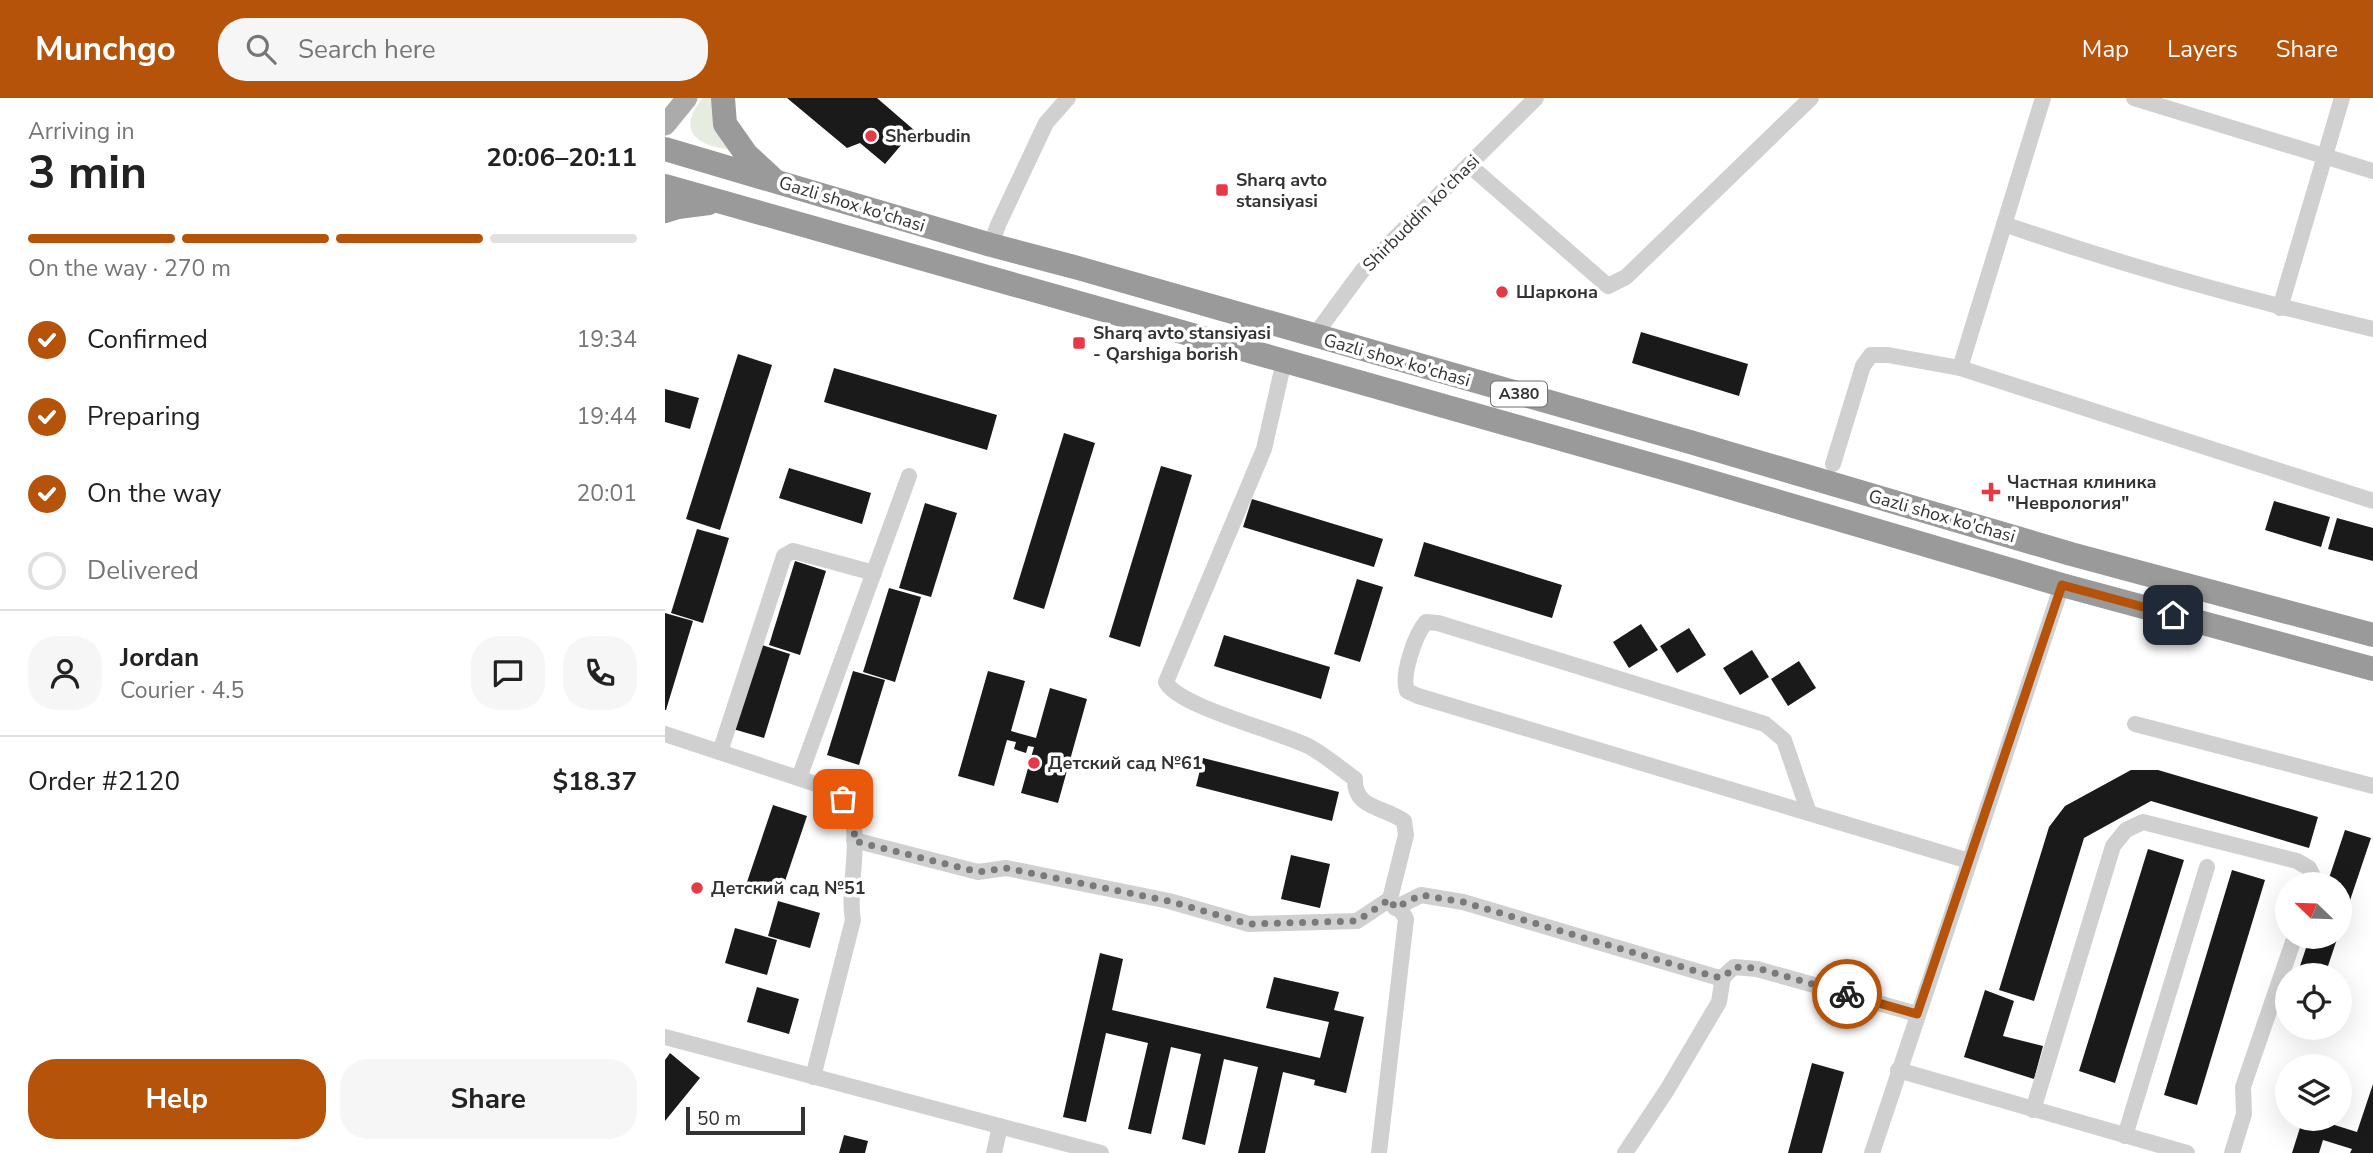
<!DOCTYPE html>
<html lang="en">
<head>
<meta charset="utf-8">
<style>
	:root { --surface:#fff; --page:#f6f6f6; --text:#222; --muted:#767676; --line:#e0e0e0; --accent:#b45309 }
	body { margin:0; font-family:"Nunito Sans",sans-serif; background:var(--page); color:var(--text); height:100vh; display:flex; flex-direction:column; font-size:26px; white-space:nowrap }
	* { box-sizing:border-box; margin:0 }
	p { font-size:23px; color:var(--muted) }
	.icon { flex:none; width:38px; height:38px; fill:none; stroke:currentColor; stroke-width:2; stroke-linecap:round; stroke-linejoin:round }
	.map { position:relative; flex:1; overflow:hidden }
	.side { display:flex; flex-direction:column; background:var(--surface); width:665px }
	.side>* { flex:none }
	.needle { width:46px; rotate:293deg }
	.fabs { position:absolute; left:1610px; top:774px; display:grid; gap:14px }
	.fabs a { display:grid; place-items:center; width:77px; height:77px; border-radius:50%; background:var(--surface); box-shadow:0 7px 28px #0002; font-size:35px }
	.scale { position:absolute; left:21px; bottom:18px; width:119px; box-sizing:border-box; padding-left:7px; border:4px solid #333; border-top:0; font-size:19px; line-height:24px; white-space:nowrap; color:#333; -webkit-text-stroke:5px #fff; paint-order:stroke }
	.pin { position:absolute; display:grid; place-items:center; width:60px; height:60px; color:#fff; margin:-30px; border-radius:14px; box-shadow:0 4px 10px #0006 }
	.courier { position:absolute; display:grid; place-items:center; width:70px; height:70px; margin:-35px; border:5px solid #b45309; border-radius:50%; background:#fff; color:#222; box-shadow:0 2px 9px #0007 }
	.head em { font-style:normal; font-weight:700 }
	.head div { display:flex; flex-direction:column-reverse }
	.head { display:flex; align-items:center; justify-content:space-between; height:119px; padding:0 28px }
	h1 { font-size:46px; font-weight:700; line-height:52px }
	.bar { display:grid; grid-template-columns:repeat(4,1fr); gap:10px 7px; align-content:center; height:84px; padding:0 28px }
	.bar i { height:9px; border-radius:5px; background:var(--line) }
	.bar .on { background:var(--accent) }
	.bar p { grid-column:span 4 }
	.line { display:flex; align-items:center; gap:18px; padding:0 28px; border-top:2px solid var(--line) }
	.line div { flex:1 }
	.round { display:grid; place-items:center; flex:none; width:74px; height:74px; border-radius:28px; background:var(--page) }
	ol { padding:0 28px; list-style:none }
	li { display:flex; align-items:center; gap:21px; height:77px }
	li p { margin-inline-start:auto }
	li .icon { padding:7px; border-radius:50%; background:var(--accent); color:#fff; stroke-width:4 }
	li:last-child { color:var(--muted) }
	li i { width:38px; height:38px; border:4px solid var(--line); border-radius:50% }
	.cta { display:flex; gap:14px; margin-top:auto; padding:14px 28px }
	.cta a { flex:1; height:80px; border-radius:28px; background:var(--accent); color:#fff; font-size:28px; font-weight:700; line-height:80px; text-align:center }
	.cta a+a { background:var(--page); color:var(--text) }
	header { display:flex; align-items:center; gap:42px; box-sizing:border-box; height:98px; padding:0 35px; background:var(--accent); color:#fff }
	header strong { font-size:33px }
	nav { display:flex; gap:38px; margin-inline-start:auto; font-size:24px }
	.search { width:490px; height:63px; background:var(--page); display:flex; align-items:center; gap:18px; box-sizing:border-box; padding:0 24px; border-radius:28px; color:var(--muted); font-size:26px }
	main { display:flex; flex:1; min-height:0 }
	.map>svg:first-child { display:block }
</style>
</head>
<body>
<header>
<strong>Munchgo</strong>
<div class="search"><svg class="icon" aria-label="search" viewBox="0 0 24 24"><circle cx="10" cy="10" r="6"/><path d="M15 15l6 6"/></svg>Search here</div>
<nav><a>Map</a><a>Layers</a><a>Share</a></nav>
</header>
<main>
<section class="side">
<div class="head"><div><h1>3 min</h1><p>Arriving in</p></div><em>20:06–20:11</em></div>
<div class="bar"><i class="on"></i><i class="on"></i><i class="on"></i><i></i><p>On the way · 270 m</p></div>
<ol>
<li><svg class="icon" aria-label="check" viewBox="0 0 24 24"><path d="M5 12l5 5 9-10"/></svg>Confirmed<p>19:34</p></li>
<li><svg class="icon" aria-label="check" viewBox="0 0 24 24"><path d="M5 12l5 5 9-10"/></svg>Preparing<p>19:44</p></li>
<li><svg class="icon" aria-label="check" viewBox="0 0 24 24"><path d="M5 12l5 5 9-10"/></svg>On the way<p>20:01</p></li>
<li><i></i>Delivered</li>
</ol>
<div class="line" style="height:126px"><a class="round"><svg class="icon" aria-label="person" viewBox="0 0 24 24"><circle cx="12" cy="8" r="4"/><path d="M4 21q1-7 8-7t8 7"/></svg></a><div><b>Jordan</b><p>Courier · 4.5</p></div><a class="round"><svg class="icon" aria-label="chat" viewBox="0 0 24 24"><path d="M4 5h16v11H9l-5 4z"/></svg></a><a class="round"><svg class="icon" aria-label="phone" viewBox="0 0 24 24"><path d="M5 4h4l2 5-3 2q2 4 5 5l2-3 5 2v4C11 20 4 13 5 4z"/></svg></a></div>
<div class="line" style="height:91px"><div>Order #2120</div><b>$18.37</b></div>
<div class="cta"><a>Help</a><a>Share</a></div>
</section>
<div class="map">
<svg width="1708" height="1055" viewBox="0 0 1708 1055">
	<rect width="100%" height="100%" fill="#fff"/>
	<path fill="#e6ecdf" d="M38,0H50L69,52C34,49 9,34 38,0Z"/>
	<g fill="#1a1a1a">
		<path d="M122,0H212L249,32L220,66L195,45L182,50Z"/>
		<path d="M976,234L1083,266L1074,298L967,265Z"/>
		<path d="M73,256L107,267L55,432L21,421Z"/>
		<path d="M169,270L332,317L322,352L159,304Z"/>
		<path d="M0,291L34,300L25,331L0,324Z"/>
		<path d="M399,335L430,345L379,511L348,501Z"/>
		<path d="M496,368L527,377L475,549L444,539Z"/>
		<path d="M124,370L206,395L197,426L114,400Z"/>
		<path d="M587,401L718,441L709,469L578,429Z"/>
		<path d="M1609,403L1665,419L1656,449L1600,432Z"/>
		<path d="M260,405L292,415L266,499L234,490Z"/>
		<path d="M1672,420L1708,430V463L1663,451Z"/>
		<path d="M32,431L64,440L38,525L6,515Z"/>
		<path d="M759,444L897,487L887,520L749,478Z"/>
		<path d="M130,463L161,473L135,557L104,547Z"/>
		<path d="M692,481L718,489L695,564L669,556Z"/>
		<path d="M224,490L256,499L230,584L198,574Z"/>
		<path d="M0,515L28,523L1,612H0Z"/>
		<path d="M976,526L993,552L964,570L948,544Z"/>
		<path d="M1024,530L1041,557L1012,575L995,548Z"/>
		<path d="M559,537L665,569L656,601L549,568Z"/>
		<path d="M94,546L125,556L99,640L68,631Z"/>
		<path d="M1087,552L1104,579L1075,597L1058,570Z"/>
		<path d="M1134,563L1151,590L1123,608L1106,581Z"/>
		<path d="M188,573L220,582L194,667L162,657Z"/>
		<path d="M323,573L360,583L346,633L371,640L385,590L422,601L393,705L356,695L369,649L363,648L361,655L349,651L351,644L342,642L329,688L293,678Z"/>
		<path d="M538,660L674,694L667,723L531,688Z"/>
		<path d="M1466,672H1493L1653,719L1644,750L1486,703L1419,740L1369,903L1334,892L1384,729L1400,708Z"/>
		<path d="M108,707L142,718L115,798L81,787Z"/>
		<path d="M1680,732L1706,740L1675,832V786H1662Z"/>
		<path d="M1483,751L1519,762L1450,985L1414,973Z"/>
		<path d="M626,757L665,766L655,810L616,801Z"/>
		<path d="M1567,772L1600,782L1532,1007L1499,997Z"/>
		<path d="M113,803L155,815L145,850L103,838Z"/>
		<path d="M70,830L112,842L102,877L60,865Z"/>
		<path d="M1645,838H1673L1660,877H1652L1634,871Z"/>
		<path d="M435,855L458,861L447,912L655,960L664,924L601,910L609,879L674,894L669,912L699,919L681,995L649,987L650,982L618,974L600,1055H573L593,969L559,961L540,1047L517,1041L536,956L506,949L486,1036L463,1031L483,945L441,935L421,1024L398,1019Z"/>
		<path d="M92,889L134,901L124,936L82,924Z"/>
		<path d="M1320,892L1349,903L1338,938L1378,948L1369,981L1299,959Z"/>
		<path d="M5,955L35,980L0,1023V962Z"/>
		<path d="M1147,965L1179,974L1157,1055H1123Z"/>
		<path d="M1708,986V1055H1685L1687,1051L1658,1042L1654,1055H1627L1638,1020H1665L1663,1025L1692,1034Z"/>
		<path d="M179,1037L203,1043L200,1055H174Z"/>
	</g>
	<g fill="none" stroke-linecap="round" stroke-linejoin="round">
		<g stroke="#d0d0d0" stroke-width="16">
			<path d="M1469,0L1708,73"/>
			<path d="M804,67L943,188L961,179L1146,0"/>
			<path d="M1339,126C1460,168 1583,202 1708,231"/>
			<path d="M326,147L333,127L381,25L403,0"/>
			<path d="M1615,210L1677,0"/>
			<path d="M649,238L697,173L871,0"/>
			<path d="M619,263L599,351L501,584C513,609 617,634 645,649C661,658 675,670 690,681C689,711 718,708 739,723L741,737L725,801C730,809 738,813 741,821L714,1055"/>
			<path d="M1295,270L1378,0"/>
			<path d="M1168,366L1198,268L1206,257H1223L1295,270L1708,403"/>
			<path d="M1470,626L1708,688"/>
			<path d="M0,636L160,689C166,692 174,696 178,702C202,731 181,786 188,822L148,979"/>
			<path d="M55,654L119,458L128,453L209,475"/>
			<path d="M134,680L244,378"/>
			<path d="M1144,715L1119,642L1100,626L773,525L761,524C750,537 736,577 742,593L753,598L1304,763"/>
			<path d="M189,742L313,774L341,770L504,803L584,826L692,823L725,801"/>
			<path d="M730,810L756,797L798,804L1051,879H1058L1069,869L1092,871L1252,916"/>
			<path d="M0,939L436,1055"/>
			<path d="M1233,972L1522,1055"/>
			<path d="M1368,1012L1448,748L1461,732L1478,724L1632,763L1644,770L1650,782L1649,786"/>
			<path d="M1460,1038L1542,769"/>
			<path d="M329,1055L335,1028"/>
			<path d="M960,1055L1002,992L1054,904L1058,879"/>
			<path d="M1207,1055L1397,487"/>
			<path d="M1567,1055L1579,1016L1578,989L1630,838"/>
		</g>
		<path stroke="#ababab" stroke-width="21" d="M0,27L22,0"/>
		<g stroke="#9a9a9a" stroke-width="24">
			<path d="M58,0L60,26L81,56L106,79"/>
			<path d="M0,51L326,147L413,170L1025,344L1406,456L1708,537"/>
			<path d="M0,88L1016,375L1397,487L1708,571"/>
			<path d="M0,113L13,109L44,105"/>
		</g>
	</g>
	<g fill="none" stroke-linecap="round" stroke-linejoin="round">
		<path stroke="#7a7a7a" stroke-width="7" stroke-dasharray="0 12.6" d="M178,701L190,726L189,743L313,774L341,770L504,803L584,826L692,823L725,801L730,810L756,797L798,804L1051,879H1059L1069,869L1092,870L1182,896"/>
		<path stroke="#b45309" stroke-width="9" d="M1182,896L1252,916L1397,487L1508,517"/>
	</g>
	<g fill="#e63946" stroke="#fff" stroke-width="2.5">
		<circle cx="206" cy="38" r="7"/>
		<rect x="550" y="85" width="14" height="14" rx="3.5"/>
		<circle cx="837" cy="194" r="7"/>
		<rect x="407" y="238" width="14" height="14" rx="3.5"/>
		<path d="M1322.5 383.5h7v7h7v7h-7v7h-7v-7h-7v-7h7z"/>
		<circle cx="369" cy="665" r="7"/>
		<circle cx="32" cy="790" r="7"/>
	</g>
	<g text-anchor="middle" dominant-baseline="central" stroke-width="7" stroke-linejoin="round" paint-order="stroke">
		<rect fill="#fff" stroke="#707070" stroke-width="2" x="826" y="283.5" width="56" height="25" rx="5"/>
		<g font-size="16" font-weight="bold" fill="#333">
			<text x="854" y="296">A380</text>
		</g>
		<g font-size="18" font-weight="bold" fill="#333" stroke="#fff" text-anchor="start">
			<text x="220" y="38">Sherbudin</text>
			<text x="571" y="82">Sharq avto<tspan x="571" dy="21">stansiyasi</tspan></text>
			<text x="851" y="194">Шаркона</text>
			<text x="428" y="235">Sharq avto stansiyasi<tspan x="428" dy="21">- Qarshiga borish</tspan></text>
			<text x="1342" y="384">Частная клиника<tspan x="1342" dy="21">"Неврология"</tspan></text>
			<text x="383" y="665">Детский сад №61</text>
			<text x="46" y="790">Детский сад №51</text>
		</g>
		<g font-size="18" fill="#333" stroke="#fff">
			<text transform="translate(187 106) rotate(17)">Gazli shox ko'chasi</text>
			<text transform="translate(756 115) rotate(-45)">Shirbuddin ko'chasi</text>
			<text transform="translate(732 262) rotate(16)">Gazli shox ko'chasi</text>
			<text transform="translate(1277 418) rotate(16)">Gazli shox ko'chasi</text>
		</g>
	</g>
</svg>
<div class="fabs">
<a><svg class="needle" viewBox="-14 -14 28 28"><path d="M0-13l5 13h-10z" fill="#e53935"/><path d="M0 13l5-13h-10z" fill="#767676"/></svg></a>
<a><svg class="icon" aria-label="locate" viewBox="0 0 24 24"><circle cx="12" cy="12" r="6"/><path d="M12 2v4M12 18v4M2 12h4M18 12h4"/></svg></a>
<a><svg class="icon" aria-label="layers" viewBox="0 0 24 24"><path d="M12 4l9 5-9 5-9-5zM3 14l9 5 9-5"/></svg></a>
</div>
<div class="scale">50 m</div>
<div class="pin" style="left:178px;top:701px;background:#ea580c"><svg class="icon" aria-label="bag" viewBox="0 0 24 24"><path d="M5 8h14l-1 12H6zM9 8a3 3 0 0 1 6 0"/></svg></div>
<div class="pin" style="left:1508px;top:517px;background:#1f2937"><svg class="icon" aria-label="home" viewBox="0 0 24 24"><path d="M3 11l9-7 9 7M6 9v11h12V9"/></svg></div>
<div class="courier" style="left:1182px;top:896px"><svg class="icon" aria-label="bike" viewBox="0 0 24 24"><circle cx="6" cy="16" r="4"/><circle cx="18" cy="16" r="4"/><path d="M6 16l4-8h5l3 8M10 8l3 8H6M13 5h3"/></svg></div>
</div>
</main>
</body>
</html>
